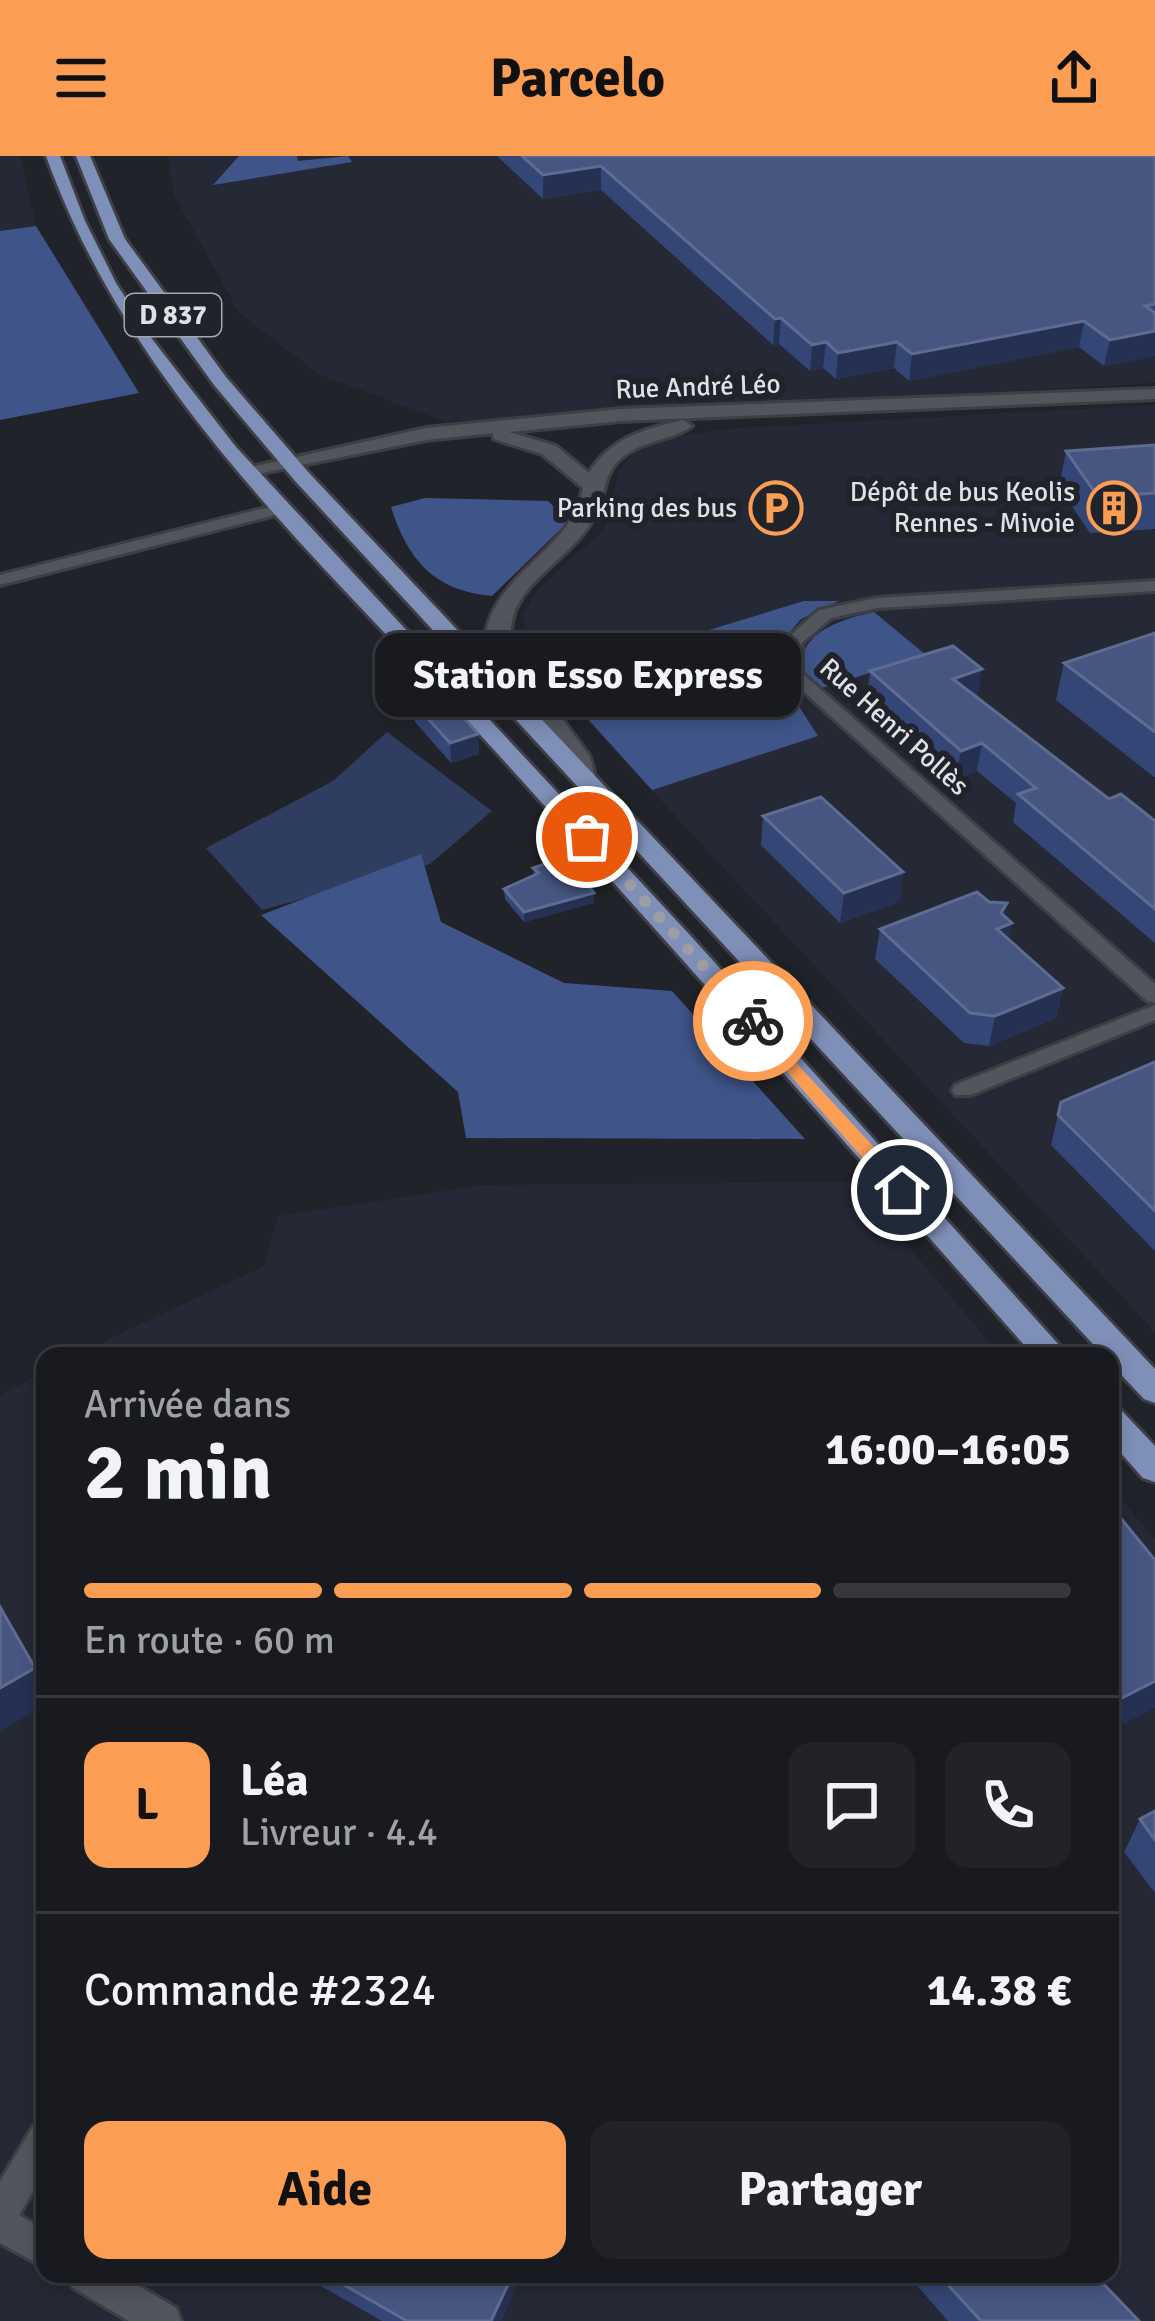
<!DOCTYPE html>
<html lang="fr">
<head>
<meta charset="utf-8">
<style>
	:root { --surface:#181a1f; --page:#212328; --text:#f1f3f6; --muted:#9fa1a4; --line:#36383d; --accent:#fc9d54 }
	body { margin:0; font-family:Signika,sans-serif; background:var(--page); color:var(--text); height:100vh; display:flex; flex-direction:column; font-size:45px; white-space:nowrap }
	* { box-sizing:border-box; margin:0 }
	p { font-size:39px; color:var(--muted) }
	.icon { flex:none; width:66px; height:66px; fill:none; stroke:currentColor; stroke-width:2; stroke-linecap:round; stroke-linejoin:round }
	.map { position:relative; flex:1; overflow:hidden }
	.sheet { position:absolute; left:36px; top:1191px; width:1083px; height:936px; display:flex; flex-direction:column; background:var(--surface); border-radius:24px; box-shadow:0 6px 18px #0003,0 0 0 3px var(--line) }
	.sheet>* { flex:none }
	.pin { position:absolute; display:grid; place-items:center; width:102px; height:102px; color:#fff; margin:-51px; border:6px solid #fff; border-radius:50%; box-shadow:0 3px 12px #0007 }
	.courier { position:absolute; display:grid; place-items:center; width:120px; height:120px; margin:-60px; border:9px solid #fc9d54; border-radius:50%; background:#fff; color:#222; box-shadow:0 3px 15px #0007 }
	.bubble { position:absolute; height:84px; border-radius:24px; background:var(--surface); box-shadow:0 6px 18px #0003,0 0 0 3px var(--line); font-size:39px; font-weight:700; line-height:84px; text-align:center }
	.headline em { font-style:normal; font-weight:700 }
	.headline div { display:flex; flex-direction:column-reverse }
	.headline { display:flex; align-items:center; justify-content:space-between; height:204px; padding:0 48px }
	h1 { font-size:78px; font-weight:700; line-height:90px }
	.bar { display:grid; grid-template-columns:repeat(4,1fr); gap:18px 12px; align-content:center; height:144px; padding:0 48px }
	.bar i { height:15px; border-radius:9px; background:var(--line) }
	.bar .selected { background:var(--accent) }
	.bar p { grid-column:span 4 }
	.line { display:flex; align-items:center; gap:30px; padding:0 48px; border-top:3px solid var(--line) }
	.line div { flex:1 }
	.round { display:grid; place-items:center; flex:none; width:126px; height:126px; border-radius:24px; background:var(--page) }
	.button { display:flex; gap:24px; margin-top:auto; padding:24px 48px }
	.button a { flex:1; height:138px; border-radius:24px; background:var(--accent); color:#111; font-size:48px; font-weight:700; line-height:138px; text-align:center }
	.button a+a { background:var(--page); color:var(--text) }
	header { display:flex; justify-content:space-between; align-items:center; height:156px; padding:0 48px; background:var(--accent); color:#111; font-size:54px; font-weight:700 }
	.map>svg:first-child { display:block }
</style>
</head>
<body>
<header><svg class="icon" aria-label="menu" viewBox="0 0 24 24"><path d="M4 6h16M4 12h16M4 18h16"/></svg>Parcelo<svg class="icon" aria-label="share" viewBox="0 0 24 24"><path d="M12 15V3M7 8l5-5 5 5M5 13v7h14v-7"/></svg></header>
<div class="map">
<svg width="1155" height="2165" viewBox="0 0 1155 2165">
	<rect width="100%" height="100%" fill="#202329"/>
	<g fill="#242935">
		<path d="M0,0H20L36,70L0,75Z"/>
		<path d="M168,0H1155V227L447,266L320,219L239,157L174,39Z"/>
		<path d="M1155,249V1176L560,536L526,483L523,457L538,434L605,372L619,314L635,296L662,282L738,272Z"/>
		<path d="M854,1026L1001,1200H73L264,1110L278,1060L483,1029Z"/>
		<path d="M45,1215V2118H1110V1330L1155,1383V2165H0V1239Z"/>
	</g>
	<path fill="#2f3d60" d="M387,576L492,655L430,708L262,754L206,692L333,625Z"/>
	<g fill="#3f5589">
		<path d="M239,0H297L298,5L348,0L352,6L213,29Z"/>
		<path d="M36,70L139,237L0,264V75Z"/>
		<path d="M425,342L548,345L569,365L492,440C435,435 408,405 391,351Z"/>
		<path d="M804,445H839L801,463L771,498L776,515L818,580L652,634L551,522Z"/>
		<path d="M874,456L926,499L822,532L801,514C799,475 843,463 874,456Z"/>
		<path d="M421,698L441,766L564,827L672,835L805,983L466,982L458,936L261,759Z"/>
	</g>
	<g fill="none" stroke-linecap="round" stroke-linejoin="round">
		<g stroke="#3d3f44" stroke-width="6">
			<g id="minor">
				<path d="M281,348L289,353L287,356L0,429V419Z"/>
				<path d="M1155,425V435L877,452L831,462L802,487V517L1155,828V847L1147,845L784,518V485L819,454L877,442Z"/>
				<path d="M1155,849V864L971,939H955L952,934L955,929Z"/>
				<path d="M45,1965V2015L19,2059L45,2074V2112L0,2087V2026L33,1970Z"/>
				<path d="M67,2118H119L176,2152L181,2165H129L72,2131Z"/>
			</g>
		</g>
		<g stroke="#3d3f44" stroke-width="6">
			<path id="tertiary" d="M1155,233V243L621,265L509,276L556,290L589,317C610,282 645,273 683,264L692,270C673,284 644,284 624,300C602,317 607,337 596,358C571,410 495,430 514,497L590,601L595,621L583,628L575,626L556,583L504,518L486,476C499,414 573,393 583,332L542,298L494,283L493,277L426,284L248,320L238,314L426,272L621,253Z"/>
		</g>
		<g stroke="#3d3f44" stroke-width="6">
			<g id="primary">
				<path d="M46,0H60L85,65L116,127L152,183L236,291L689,778L1069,1200H1034C855,998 677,796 496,596C327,409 134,243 46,0Z"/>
				<path d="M76,0H90L125,83L226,221L310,318L1155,1213V1247L1144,1243L1110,1207V1200H1104L296,326L214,229L109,83Z"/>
				<path d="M1110,1250L1121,1254L1155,1290V1326L1143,1322L1110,1285Z"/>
			</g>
		</g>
		<use href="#minor" fill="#52555c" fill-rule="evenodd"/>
		<use href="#tertiary" fill="#52555c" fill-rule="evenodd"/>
		<use href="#primary" fill="#7e8fb8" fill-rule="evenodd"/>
	</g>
	<g fill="#344675">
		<path d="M497,0H1155V200L1104,210L1079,191L909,225L894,212L836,223L823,212L810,215L779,188L773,189L601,34L543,43Z"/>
		<path d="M1155,289V373L1090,377L1059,331L1066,295Z"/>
		<path d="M1155,477V621H1154L1056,544L1064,507Z"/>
		<path d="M982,513L976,541L1109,643L1155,665V787L1013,666L1016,647L977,615L956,622L867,542L870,515Z"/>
		<path d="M413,546L478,578L479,598L451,607L415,566Z"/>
		<path d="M763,660L903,716L899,746L840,767L761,689Z"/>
		<path d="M533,712L594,747L524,766L505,743L504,733L534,719Z"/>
		<path d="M1004,760L1009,784L1063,832L1056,862L989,890L964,887L875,803L880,773Z"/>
		<path d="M1155,906V1095L1051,989L1061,946Z"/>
		<path d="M1155,1655V1737L1124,1696L1140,1663Z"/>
		<path d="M300,2118H518V2127L501,2165H382Z"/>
		<path d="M907,2118H1094L1139,2165H948Z"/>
	</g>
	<g fill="#243152">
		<path d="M601,10V34L543,43V19Z"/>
		<path d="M781,162L779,188L773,189L775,163Z"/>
		<path d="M1084,165L1079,191L909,225L912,198Z"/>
		<path d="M1155,175V200L1104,210L1110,184Z"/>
		<path d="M826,186L823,212L810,215L812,189Z"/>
		<path d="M897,186L894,212L836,223L838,197Z"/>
		<path d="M982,513L978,540L949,550L953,523Z"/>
		<path d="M478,578L479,598L451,607L450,587Z"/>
		<path d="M982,587L977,615L956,622L961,595Z"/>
		<path d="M903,716L899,746L840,767L844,737Z"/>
		<path d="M594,737V747L524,766V756Z"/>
		<path d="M1007,747L1002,771L1012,767L1006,797L998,772L1001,757Z"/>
		<path d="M1063,832L1056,862L989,890L995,860Z"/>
		<path d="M35,1512L45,1537V1549L0,1575V1532Z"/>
		<path d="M1155,1525V1552L1110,1575V1548Z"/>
		<path d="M513,2118H518V2127L501,2165H491Z"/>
	</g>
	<g fill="#465681" stroke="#5e6c91" stroke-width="3">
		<path d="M522,0H1155V148L1145,150L1155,157V175L1110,184L1084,165L912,198L897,186L838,197L826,186L812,189L781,162L775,163L601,10L543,19Z"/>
		<path d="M1155,289V337L1098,341L1066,295Z"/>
		<path d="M1155,477V576L1064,507Z"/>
		<path d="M953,490L982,513L953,523L1109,643L1121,638L1155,665V753L1018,638L1036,632L982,587L961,595L870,515Z"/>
		<path d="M442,538L478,578L450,587L413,546Z"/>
		<path d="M821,641L903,716L844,737L763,660Z"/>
		<path d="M564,701L594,737L524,756L504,733L539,717L533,712Z"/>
		<path d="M977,736L989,746L1007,747L1001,757L1012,767L997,773L1063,832L995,860L970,857L880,773Z"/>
		<path d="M1155,906V1055L1058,959L1061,946Z"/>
		<path d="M1110,1349L1155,1404V1525L1110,1548Z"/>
		<path d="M0,1451L35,1512L0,1532Z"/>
		<path d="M1155,1655V1684L1140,1663Z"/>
		<path d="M325,2118H513L491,2165H407Z"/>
		<path d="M938,2118H1094L1139,2165H981Z"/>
	</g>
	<path fill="#fc9d54" d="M753,860L909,1029V1039H895L747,870L744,865Z"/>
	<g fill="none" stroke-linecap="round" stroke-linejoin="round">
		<path stroke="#9c9ea3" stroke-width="12" stroke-dasharray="0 21.6" d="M587,681L753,865"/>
	</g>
	<defs>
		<g id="parking-ring" transform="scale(2.7)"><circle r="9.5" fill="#202329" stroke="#fc9d54" stroke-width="1.5"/><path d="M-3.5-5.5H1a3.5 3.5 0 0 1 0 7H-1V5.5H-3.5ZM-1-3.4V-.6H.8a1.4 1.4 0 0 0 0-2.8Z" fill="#fc9d54"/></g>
		<g id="building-ring" transform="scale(2.7)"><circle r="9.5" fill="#202329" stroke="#fc9d54" stroke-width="1.5"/><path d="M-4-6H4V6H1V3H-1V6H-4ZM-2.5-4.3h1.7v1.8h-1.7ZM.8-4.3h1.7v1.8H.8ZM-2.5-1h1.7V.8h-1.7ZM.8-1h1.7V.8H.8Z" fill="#fc9d54"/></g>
	</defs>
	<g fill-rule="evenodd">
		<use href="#parking-ring" x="776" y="352"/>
		<use href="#building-ring" x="1114" y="352"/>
	</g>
	<g text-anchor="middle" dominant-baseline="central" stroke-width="12" stroke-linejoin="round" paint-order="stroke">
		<rect fill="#202329" stroke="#a6a8ad" stroke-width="3" x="125" y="138" width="96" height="42" rx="9"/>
		<g font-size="27" font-weight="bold" fill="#dfe1e5">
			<text x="173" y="159">D 837</text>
		</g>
		<g font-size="27" fill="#dfe1e5" stroke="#202329">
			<text transform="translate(698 231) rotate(-2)">Rue André Léo</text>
			<text transform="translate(894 571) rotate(42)">Rue Henri Pollès</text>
		</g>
		<g font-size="27" fill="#dfe1e5" stroke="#202329" text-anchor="end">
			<text x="1075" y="336">Dépôt de bus Keolis<tspan x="1075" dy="31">Rennes - Mivoie</tspan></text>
			<text x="737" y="352">Parking des bus</text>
		</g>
	</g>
</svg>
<div class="pin" style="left:587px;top:681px;background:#ea580c"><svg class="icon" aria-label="bag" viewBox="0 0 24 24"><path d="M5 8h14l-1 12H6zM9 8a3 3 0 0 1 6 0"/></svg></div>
<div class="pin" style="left:902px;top:1034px;background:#1f2937"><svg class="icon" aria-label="home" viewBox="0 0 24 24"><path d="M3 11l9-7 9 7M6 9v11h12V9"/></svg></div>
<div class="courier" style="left:753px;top:865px"><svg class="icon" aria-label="bike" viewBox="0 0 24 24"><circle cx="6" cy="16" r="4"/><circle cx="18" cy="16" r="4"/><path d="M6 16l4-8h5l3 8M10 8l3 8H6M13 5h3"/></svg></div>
<div class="bubble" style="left:375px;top:477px;width:426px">Station Esso Express</div>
<section class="sheet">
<div class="headline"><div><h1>2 min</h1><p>Arrivée dans</p></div><em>16:00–16:05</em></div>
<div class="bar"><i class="selected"></i><i class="selected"></i><i class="selected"></i><i></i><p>En route · 60 m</p></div>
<div class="line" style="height:216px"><b class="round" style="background:var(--accent);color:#111">L</b><div><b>Léa</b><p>Livreur · 4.4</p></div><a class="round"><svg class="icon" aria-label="chat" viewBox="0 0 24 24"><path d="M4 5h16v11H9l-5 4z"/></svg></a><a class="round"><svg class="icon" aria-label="phone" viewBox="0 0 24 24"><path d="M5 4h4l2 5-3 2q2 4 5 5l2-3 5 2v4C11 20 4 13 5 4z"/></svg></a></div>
<div class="line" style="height:156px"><div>Commande #2324</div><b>14.38 €</b></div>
<div class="button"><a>Aide</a><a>Partager</a></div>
</section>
</div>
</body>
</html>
